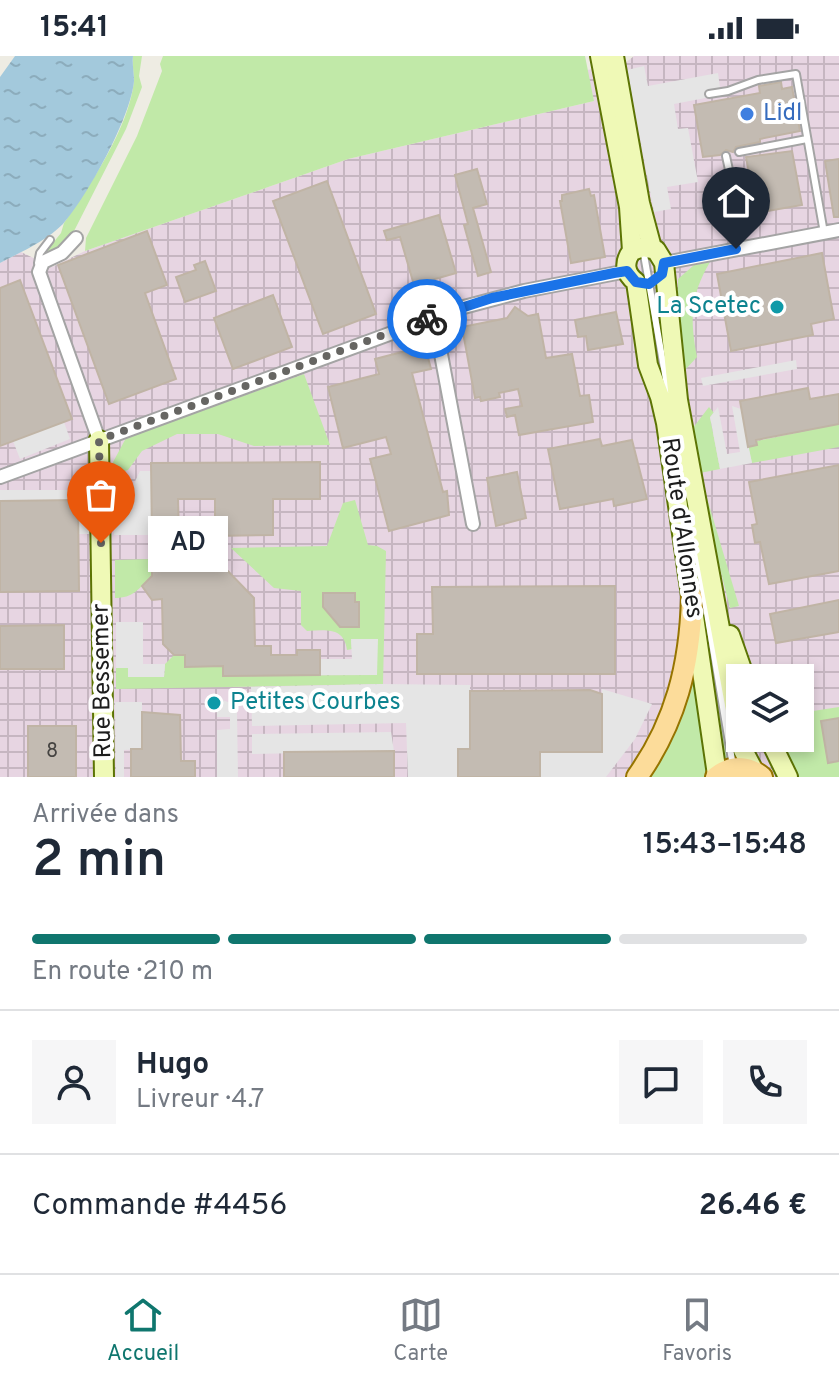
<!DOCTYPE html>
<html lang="fr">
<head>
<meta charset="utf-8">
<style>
	:root { --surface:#fff; --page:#f6f6f7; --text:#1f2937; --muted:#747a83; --line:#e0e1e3; --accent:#0f766e }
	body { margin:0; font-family:Overpass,sans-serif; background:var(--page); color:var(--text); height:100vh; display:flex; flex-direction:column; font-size:30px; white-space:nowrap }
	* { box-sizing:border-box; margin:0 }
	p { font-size:26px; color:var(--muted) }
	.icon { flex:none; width:44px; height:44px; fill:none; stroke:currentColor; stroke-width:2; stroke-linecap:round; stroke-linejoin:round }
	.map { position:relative; height:721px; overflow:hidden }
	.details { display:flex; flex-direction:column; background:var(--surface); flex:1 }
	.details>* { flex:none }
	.buttons { position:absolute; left:726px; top:608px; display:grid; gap:16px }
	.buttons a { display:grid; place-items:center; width:88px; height:88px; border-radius:0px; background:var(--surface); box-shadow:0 4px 12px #0003; font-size:40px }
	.pin { position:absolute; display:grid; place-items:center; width:68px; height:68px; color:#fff; margin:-82px -34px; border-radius:50% 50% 50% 0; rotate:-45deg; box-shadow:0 0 8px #0007 }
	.pin .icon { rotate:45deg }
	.courier { position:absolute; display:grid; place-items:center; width:80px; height:80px; margin:-40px; border:6px solid #1a73e8; border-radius:50%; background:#fff; color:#222; box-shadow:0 2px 10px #0007 }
	.bubble { position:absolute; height:56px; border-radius:0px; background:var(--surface); box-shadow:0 4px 12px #0003; font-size:26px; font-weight:600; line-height:56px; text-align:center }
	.head em { font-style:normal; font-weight:600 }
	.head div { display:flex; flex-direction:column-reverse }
	.head { display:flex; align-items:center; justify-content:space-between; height:136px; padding:0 32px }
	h1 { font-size:52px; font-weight:600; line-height:60px }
	.bar { display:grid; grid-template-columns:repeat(4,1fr); gap:12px 8px; align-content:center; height:96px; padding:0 32px }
	.bar i { height:10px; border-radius:6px; background:var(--line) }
	.bar .on { background:var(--accent) }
	.bar p { grid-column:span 4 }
	.line { display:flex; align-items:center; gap:20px; padding:0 32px; border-top:2px solid var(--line) }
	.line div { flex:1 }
	.round { display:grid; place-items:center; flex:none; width:84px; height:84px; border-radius:0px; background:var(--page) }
	.status { display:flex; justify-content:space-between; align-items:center; height:56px; padding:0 40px; background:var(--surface); direction:ltr }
	.status svg { height:22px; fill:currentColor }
	.tab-bar { display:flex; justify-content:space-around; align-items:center; height:112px; border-top:2px solid var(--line); background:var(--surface); font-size:22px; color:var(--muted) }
	.tab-bar a { display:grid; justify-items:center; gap:4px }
	.tab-bar .on { color:var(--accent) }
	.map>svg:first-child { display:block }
</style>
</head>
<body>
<div class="status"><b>15:41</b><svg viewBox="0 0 49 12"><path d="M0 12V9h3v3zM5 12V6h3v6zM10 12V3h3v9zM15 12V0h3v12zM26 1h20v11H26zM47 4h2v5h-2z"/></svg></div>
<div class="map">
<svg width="839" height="721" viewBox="0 0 839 721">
	<defs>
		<pattern id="industrial-grid" width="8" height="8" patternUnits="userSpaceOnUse" patternTransform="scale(2)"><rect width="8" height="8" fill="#e7d5e2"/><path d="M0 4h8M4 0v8" fill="none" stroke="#c6b6c1"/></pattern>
		<pattern id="water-ripples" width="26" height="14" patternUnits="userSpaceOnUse" patternTransform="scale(2)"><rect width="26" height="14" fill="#a3c9dc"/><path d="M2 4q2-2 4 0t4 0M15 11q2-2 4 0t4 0" fill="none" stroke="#8cacbc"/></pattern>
	</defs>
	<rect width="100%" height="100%" fill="#eeece3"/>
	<path fill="url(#industrial-grid)" fill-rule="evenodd" d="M634,0H839V721H0V207L21,196L52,211L85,195L348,103L594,45L587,14L624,8ZM740,622H800V682H740Z"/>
	<g fill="#c1e9a8">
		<path d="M133,0H142L139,20L142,31L126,73L72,179L62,190L44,198L61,177L64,167C90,129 129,72 134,25C134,17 132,9 133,0Z"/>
		<path d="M163,0H585L594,45L348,103L85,195L86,182L137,80L162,15L160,8Z"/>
		<path d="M710,206C690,240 690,263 697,301L685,314L678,269V223L694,209Z"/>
		<path d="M304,318L330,389L254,390L218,378H177L142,395L128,414L116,418L112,408L126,382Z"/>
		<path d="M709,351L714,357L710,361L720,413L700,417L692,373Z"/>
		<path d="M839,368V391L752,407L748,391L757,389V385Z"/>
		<path d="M702,441L707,442L739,550L730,552Z"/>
		<path d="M355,444L368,489L377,490L386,495L383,628L116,633V612H128V620L164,621L165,608L174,599H185L186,611L220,610L223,604L224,620L377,619L351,584L352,593L347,594C344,571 326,574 307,575L301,569V535L274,532L231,492L327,490L343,447Z"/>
		<path d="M152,503L151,520C139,533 133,542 115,542V504Z"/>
		<path d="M695,526L705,549L733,712L716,721H637L670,665Z"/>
		<path d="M839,651V662L828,706L839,705V721H795L777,682H800V657Z"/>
	</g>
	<g fill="#e5e5e5">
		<path d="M644,10L648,30L718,17L721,39L674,48L678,73L688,72L698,126L667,131L671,153L654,156L627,14Z"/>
		<path d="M796,304L797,313L703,330L701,322Z"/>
		<path d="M732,350L741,353L752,407L720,413L710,361L718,351L727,398L740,396Z"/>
		<path d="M64,366L70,383L20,403L13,385Z"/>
		<path d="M140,415H151L152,479H114V433L131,434Z"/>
		<path d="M0,434H89V478H78V444L0,445Z"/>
		<path d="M116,566H143V608H165L164,621H128V612H116Z"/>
		<path d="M351,583H378L377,619H320V603H352Z"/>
		<path d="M383,628L470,629V693H458V721H408L406,667L252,670L251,631Z"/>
		<path d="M602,633L652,648L635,683L606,721H540V696H602Z"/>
		<path d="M217,642L233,648L237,656L238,721H217V674L230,673V661H217Z"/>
		<path d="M115,646H142V693L124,694V721H116Z"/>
		<path d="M391,676L394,695L252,698V678Z"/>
	</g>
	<path fill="url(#water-ripples)" d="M15,0H133C132,8 134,16 134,25C131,61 87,141 63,168C46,185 21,196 0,207V21Z"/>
	<g fill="#c3bbb2" stroke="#c0b4a5" stroke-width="2">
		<path d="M781,26L782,33L792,31L800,75L760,83V86L736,91L733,96L726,94L720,99L703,101L694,49L760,37L759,30Z"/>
		<path d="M792,95L802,149L756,157L746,101Z"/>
		<path d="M839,103V161H834L825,105Z"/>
		<path d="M477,113L487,148L473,152L491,216L478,220L464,169L468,168L455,119Z"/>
		<path d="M327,125L376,258L323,278L273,145Z"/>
		<path d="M589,133L591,140L594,139L605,201L571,207L560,145H562V139Z"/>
		<path d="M439,159L456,217L414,229L400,181L387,184L384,175Z"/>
		<path d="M147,175L167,229L145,237L176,323L109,348L58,209Z"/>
		<path d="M822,197L834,263L811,268L813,279L731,295L717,218Z"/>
		<path d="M205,205L216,235L185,246L176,221L196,214L194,209Z"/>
		<path d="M20,224L72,363L0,390V232Z"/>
		<path d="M273,239L292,291L233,313L214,262Z"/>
		<path d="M515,251L528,260L538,258L546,302L572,298L580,340L589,339L593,366L519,379L515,359L507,361L505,353L522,350L518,333L499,337L500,341L481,345L480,341L475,342L462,271L507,262Z"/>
		<path d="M616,256L623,288L588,294L586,280L578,281L575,264Z"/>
		<path d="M425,290L431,313L412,317L443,436L447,435L449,459L389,475L370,403L391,398L386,381L343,392L328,331L379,318L375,303Z"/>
		<path d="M808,332L810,343L839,338V368L756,384L757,389L748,391L740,345Z"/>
		<path d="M600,383L602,390L632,384L647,443L614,450L613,443L560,453L548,393Z"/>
		<path d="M320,406V443H273V479L215,480V443H178L179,480H152L151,407Z"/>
		<path d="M839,409V515L769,528L760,486L755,487L752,469L757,468L749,426Z"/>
		<path d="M517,416L526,462L496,470L487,422Z"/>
		<path d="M78,444L79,535L0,536V445Z"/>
		<path d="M220,507L254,542L255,590H271V599H297V594H320V619L223,620V610L185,611V599H174L163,588L162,543L152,544L142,530L152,520V508Z"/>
		<path d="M615,530V618H417V578H433L432,531Z"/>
		<path d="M323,537H355V546H359V571H340L323,551Z"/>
		<path d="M839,544V576L776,587L770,558Z"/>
		<path d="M64,569V613H0V570Z"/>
		<path d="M590,634L602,638V696H540V721H458V693H470V635Z"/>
		<path d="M142,656L180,659L181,705H195V721H131V693H142Z"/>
		<path d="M839,662V705L828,707L821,665Z"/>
		<rect x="28" y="670" width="48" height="51"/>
		<path d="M394,695V721H284V696Z"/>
	</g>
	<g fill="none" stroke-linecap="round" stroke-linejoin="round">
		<g stroke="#a4a4a4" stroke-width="10">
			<g id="lane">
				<path d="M709,38L728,35L758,24L796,18L824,177"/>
				<path d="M739,96L807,83"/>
				<path d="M726,100L740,165L734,184L736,193"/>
				<path d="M643,193L668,335"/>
				<path d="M38,207L40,197L50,184"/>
				<path d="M690,457L733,710"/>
			</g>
		</g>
		<g stroke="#a4a4a4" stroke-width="16">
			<g id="street">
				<path d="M76,182L62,197L43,206L39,216L99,384"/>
				<path d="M664,207L839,174"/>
				<path d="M434,261L473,468"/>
				<path d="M0,421L460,252L524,235L627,215"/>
			</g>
		</g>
		<g stroke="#5c7404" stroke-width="22">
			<g id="secondary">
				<path d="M600,0L629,151L632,195"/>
				<path d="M614,0L640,147L652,192"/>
				<path d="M99,384L104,721"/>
				<path d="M730,579L745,622"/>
				<path d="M740,682L743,694L754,715"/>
				<path d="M769,682L788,721"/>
				<path d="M717,719L666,367L660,341L648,309L636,226C625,218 623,206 632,195L643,191L656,194L664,207L678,344L740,681"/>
			</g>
		</g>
		<g stroke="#967400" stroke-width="24">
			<g id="primary">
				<path d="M637,721C676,666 690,609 692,542"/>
				<path d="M716,721C731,709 747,709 762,721"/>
			</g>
		</g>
		<use href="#lane" stroke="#fff" stroke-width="6"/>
		<use href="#street" stroke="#fff" stroke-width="12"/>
		<use href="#secondary" stroke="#eff9b6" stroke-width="18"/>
		<use href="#primary" stroke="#fcdc9a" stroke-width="20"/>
	</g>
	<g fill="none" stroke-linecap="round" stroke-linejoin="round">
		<path stroke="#666562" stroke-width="8" stroke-dasharray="0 14.4" d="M101,487L99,384L427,263"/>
		<path stroke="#1a73e8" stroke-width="10" d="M427,263L492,242L614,217L627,215L636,226L649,228L662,218L664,207L736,193"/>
	</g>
	<circle fill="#3f7fe0" stroke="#fff" stroke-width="3" cx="747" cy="58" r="8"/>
	<g fill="#0f9aa8" stroke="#fff" stroke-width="3">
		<circle cx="777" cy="251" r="8"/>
		<circle cx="214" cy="647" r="8"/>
	</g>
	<g text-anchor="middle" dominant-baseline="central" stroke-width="8" stroke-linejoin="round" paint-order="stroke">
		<g font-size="20" fill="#464442">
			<text x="52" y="696">8</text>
		</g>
		<g font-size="24" fill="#366cbe" stroke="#fff" text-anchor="start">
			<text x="763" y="58">Lidl</text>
		</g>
		<g font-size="24" fill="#0d838f" stroke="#fff" text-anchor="end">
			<text x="761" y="251">La Scetec</text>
			<text x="230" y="647" text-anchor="start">Petites Courbes</text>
		</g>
		<g font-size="24" fill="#1d1d1d" stroke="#fff">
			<text transform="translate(681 472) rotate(82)">Route d'Allonnes</text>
			<text transform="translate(103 625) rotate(-91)">Rue Bessemer</text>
		</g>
	</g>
</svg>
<div class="buttons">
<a><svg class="icon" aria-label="layers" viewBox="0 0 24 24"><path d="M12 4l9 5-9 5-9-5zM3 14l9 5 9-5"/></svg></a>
</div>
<div class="pin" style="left:101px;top:487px;background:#ea580c"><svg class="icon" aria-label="bag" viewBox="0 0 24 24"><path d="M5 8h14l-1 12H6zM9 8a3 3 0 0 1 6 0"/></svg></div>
<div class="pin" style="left:736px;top:193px;background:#1f2937"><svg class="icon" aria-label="home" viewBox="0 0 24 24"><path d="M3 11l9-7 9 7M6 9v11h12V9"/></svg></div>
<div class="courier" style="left:427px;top:263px"><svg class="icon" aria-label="bike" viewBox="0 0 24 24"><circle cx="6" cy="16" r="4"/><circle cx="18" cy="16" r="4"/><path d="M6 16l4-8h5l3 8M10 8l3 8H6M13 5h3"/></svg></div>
<div class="bubble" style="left:148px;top:460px;width:80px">AD</div>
</div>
<section class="details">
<div class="head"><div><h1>2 min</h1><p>Arrivée dans</p></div><em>15:43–15:48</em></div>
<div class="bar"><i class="on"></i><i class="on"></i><i class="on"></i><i></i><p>En route · 210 m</p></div>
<div class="line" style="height:144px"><a class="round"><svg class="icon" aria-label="person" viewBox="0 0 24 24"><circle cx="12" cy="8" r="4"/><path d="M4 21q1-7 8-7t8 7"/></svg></a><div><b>Hugo</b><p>Livreur · 4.7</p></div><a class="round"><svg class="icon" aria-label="chat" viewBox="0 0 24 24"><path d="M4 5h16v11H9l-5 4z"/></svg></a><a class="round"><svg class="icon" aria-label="phone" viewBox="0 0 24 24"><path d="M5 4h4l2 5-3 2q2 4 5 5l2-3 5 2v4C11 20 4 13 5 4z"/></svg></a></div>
<div class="line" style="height:104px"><div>Commande #4456</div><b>26.46 €</b></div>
</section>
<nav class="tab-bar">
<a class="on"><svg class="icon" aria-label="home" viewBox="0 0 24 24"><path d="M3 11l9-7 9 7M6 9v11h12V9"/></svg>Accueil</a>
<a><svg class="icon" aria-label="map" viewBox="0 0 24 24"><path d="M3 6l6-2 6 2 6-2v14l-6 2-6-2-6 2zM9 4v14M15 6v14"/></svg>Carte</a>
<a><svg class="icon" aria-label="saved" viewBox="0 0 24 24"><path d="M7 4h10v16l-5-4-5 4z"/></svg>Favoris</a>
</nav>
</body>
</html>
